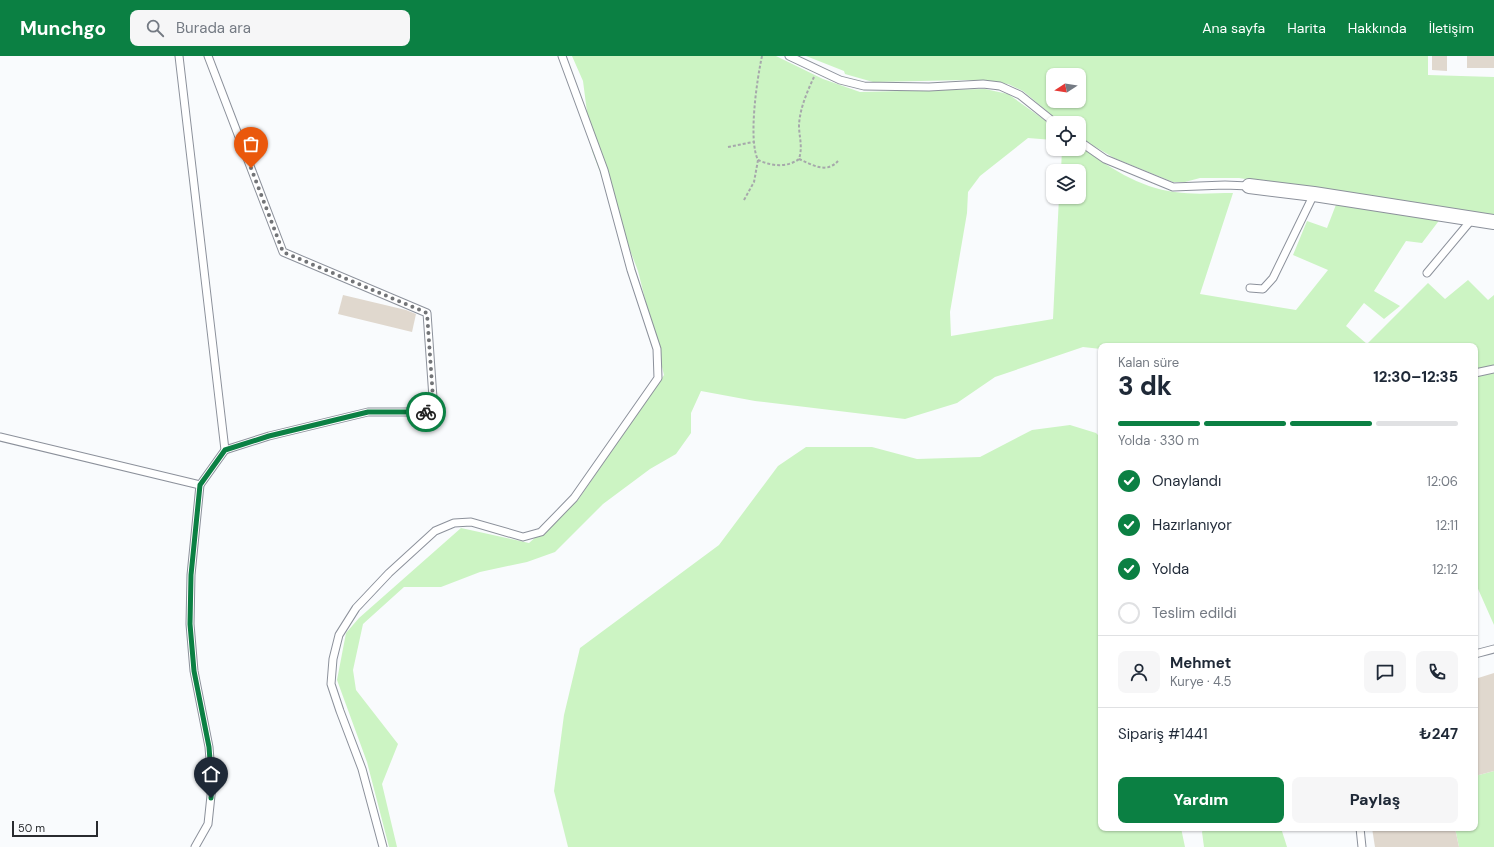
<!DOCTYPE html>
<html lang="tr">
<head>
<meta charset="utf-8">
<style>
	:root { --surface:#fff; --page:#f6f6f7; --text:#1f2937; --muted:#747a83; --line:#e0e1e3; --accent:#0b8043 }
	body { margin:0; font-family:"DM Sans",sans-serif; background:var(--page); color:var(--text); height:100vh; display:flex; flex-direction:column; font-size:15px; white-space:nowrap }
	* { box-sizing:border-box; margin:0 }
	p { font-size:13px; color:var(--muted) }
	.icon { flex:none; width:22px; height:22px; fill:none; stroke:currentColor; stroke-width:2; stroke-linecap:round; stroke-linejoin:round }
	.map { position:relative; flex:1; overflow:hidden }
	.sheet { position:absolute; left:1098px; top:287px; width:380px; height:488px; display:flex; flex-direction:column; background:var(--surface); border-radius:8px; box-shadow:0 1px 3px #0004 }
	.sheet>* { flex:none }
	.needle { width:26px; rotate:258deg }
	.tools { position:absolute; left:1046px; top:12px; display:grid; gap:8px }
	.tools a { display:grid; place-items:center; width:40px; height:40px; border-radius:8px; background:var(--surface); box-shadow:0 1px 3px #0004; font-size:20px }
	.scale { position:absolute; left:12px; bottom:10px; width:86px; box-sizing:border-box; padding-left:4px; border:2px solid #292b2f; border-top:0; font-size:11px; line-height:14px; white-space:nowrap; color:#292b2f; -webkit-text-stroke:3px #f9fbfd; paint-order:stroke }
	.pin { position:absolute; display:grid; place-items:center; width:34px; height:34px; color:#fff; margin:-41px -17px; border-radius:50% 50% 50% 0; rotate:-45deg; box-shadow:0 0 4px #0007 }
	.pin .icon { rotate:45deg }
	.courier { position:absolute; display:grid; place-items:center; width:40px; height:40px; margin:-20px; border:3px solid #0b8043; border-radius:50%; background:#fff; color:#222; box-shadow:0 1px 5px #0007 }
	.overview em { font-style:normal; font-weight:800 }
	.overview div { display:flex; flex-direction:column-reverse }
	.overview { display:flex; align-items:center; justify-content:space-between; height:68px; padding:0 20px }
	h1 { font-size:26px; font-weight:800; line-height:30px }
	.bar { display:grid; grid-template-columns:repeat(4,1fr); gap:6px 4px; align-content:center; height:48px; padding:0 20px }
	.bar i { height:5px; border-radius:3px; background:var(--line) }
	.bar .selected { background:var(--accent) }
	.bar p { grid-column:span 4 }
	.line { display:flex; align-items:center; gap:10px; padding:0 20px; border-top:1px solid var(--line) }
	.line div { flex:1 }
	.round { display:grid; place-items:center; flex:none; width:42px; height:42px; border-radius:8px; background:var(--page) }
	ol { padding:0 20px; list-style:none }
	li { display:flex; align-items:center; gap:12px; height:44px }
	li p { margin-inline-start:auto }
	li .icon { padding:4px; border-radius:50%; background:var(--accent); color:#fff; stroke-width:4 }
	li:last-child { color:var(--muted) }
	li i { width:22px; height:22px; border:2px solid var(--line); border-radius:50% }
	.cta { display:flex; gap:8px; margin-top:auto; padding:8px 20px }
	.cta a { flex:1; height:46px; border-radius:8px; background:var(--accent); color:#fff; font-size:16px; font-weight:800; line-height:46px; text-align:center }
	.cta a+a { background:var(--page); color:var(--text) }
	header { display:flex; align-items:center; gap:24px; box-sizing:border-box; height:56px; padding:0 20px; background:var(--accent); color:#fff }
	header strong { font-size:19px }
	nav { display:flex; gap:22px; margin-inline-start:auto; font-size:14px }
	.search { width:280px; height:36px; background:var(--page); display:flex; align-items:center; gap:10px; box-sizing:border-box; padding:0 14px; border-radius:8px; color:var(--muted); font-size:15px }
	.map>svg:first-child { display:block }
</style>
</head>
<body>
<header>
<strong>Munchgo</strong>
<div class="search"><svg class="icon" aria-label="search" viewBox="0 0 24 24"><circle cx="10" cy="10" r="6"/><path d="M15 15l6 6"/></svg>Burada ara</div>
<nav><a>Ana sayfa</a><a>Harita</a><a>Hakkında</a><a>İletişim</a></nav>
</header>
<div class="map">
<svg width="1494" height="791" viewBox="0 0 1494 791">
	<rect width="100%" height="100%" fill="#f9fbfd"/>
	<g fill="#ccf4c3" fill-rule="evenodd">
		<path d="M572,0H776L823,23L860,36L985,33L1008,38L1053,70V84L1028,82L980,120L968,136L967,157L950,256L951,280L1053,263L1059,141H1079V115H1061L1062,93H1079V89C1106,110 1140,132 1175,136C1194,139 1214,137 1233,137L1200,238L1296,254L1328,214L1293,199L1307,165L1327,172L1337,146L1441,162L1422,187L1406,185L1374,235L1400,250L1384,263L1364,247L1346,270L1367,288L1428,227L1445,243L1468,224L1488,244L1494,239V569L1475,526V290H1101V293L1083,291L995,321L957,347L905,363L755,345L701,335L691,357V377L676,398L650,413L603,448L555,496L527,506L480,516L441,531H404L363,568L353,614L356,634L398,688L382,728L397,791H389L367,706L337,624L346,577L359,562L461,472L529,487L578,444L664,319L638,215L592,95L583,25Z"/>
		<path d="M806,0H1428V19L1494,21V161L1239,122H1200L1185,126H1173L1114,102L1079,81V67H1061L1023,35L1008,28L967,24L873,26L845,18L844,15ZM1053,19H1079V45H1053Z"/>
		<path d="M1070,369L1096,377L1101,382V772H1181L1185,791H568L554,735L564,659L580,592L719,489L778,410L806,391H872L917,403L980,401L1032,374Z"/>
		<path d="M1494,715V791H1459L1455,772H1475V720Z"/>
		<path d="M1204,772H1281L1287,791H1204L1202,776Z"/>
	</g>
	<g fill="#e0d8ce">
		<path d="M1432,0H1447V15L1432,14Z"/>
		<rect x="1467" y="0" width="27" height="12"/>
		<path d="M343,239L406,254L416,258L412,276L338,258Z"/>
		<path d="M1494,617V715L1475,720V623Z"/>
		<path d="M1372,772H1455L1459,791H1375Z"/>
	</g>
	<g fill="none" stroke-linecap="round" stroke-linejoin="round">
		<g stroke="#8c919b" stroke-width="9">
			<g id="service">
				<path d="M179,0L225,394L200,429L191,519L190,568L194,615L209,691L212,730L208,768L195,791"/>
				<path d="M208,0L283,196L427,257L434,356H368L269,380L225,394"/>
				<path d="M789,0L840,24L864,30L929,31L983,28L1000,30L1020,39L1055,67"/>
				<path d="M1079,85L1105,103L1173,131L1225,129L1249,130"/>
				<path d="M1427,217L1473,162"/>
				<path d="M1250,232L1263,233L1273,222L1314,138"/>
				<path d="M1475,317L1494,313"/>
				<path d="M0,381L200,429"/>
				<path d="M1475,598L1494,593"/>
				<path d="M1360,772L1362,791"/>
				<path d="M383,791L362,713L340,655L331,628L333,603L339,579L356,552L389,517L435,475L454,467L471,466L523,481L541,476L574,442L658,322L657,293L631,214L604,114L562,0"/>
			</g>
		</g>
		<g stroke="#8c919b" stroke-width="16">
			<path id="minor" d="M1249,130L1314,138L1494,166"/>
		</g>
		<g stroke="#a6a8ab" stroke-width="2" stroke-dasharray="3 2" stroke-linecap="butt">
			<path d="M762,0C757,23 748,84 758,104C771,110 787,112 799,103C803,90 799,81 799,69C800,52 807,36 814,21"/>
			<path d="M728,91L753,86"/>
			<path d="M799,103C813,109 826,118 838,105"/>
			<path d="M744,144L754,126L758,104"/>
		</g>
		<use href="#service" stroke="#fff" stroke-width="7"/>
		<use href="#minor" stroke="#fff" stroke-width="14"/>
	</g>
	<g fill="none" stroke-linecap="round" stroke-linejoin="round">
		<path stroke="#727477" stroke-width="4" stroke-dasharray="0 7.2" d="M251,112L283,196L427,257L434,356H426"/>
		<path stroke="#0b8043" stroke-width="5" d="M211,742L212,730L209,691L194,615L190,568L191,519L200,429L225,394L269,380L368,356H426"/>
	</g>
</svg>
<div class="tools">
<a><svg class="needle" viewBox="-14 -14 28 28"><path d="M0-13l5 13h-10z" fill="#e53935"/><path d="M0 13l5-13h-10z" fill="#747a83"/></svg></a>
<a><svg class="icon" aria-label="locate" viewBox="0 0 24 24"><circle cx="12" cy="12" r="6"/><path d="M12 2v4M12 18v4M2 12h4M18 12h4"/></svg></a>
<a><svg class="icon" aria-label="layers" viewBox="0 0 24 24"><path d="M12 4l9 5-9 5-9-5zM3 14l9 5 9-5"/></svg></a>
</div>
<div class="scale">50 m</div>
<div class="pin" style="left:251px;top:112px;background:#ea580c"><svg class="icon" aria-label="bag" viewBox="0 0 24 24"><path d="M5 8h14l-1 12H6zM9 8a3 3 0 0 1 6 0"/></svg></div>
<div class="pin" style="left:211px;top:742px;background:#1f2937"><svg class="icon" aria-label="home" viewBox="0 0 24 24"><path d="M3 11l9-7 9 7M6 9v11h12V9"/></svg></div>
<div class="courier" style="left:426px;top:356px"><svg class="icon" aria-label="bike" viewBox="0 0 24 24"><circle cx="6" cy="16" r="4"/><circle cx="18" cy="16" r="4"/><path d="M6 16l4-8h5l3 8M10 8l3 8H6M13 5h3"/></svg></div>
<section class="sheet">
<div class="overview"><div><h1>3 dk</h1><p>Kalan süre</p></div><em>12:30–12:35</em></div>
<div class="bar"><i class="selected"></i><i class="selected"></i><i class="selected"></i><i></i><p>Yolda · 330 m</p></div>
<ol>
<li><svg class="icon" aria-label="check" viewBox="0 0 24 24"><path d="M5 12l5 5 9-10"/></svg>Onaylandı<p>12:06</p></li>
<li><svg class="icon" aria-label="check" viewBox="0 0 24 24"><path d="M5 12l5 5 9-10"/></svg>Hazırlanıyor<p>12:11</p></li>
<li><svg class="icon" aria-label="check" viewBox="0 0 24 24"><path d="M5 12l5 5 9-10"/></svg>Yolda<p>12:12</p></li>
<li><i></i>Teslim edildi</li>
</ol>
<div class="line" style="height:72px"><a class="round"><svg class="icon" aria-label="person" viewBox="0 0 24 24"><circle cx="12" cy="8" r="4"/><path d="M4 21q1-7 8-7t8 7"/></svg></a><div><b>Mehmet</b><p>Kurye · 4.5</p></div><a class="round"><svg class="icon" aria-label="chat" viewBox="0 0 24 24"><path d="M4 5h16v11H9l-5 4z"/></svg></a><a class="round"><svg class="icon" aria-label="phone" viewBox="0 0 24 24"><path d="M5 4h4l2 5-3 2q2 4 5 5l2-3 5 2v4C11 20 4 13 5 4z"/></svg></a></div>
<div class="line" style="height:52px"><div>Sipariş #1441</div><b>₺247</b></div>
<div class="cta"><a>Yardım</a><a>Paylaş</a></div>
</section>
</div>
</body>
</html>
